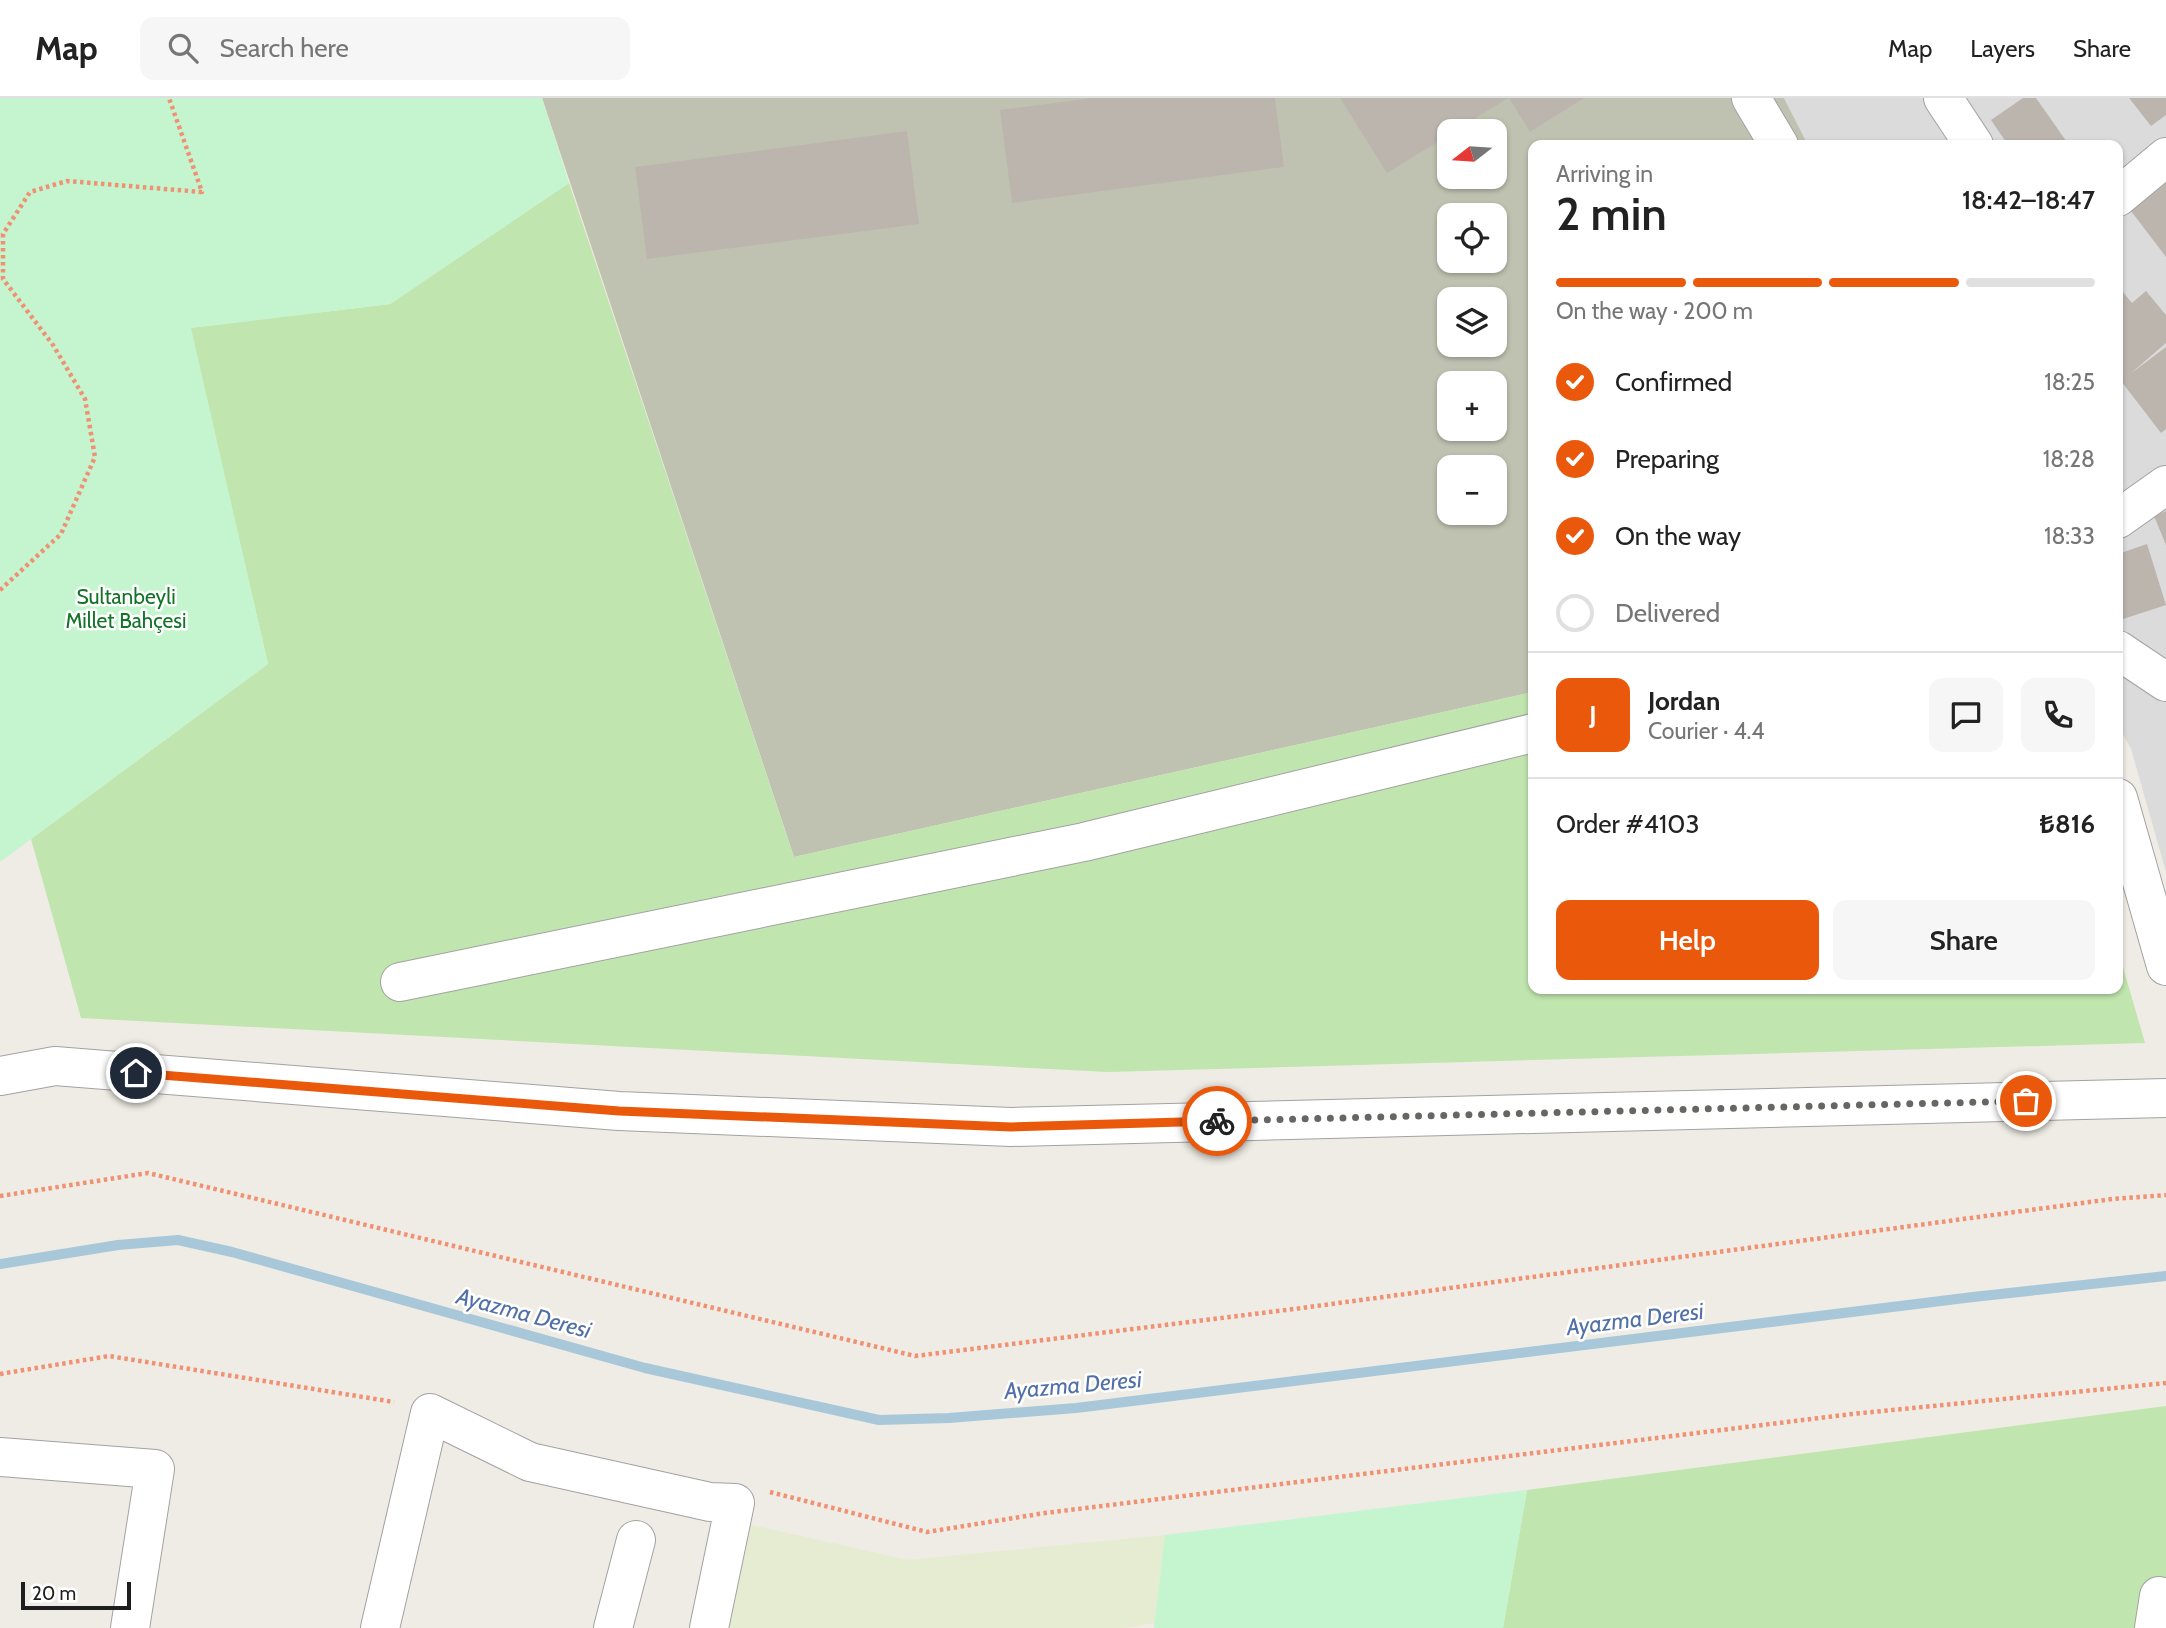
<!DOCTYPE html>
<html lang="en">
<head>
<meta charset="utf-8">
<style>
	:root { --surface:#fff; --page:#f6f6f6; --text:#222; --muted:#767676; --line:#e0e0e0; --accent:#ea580c }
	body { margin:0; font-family:Cabin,sans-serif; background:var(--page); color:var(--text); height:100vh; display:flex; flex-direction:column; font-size:26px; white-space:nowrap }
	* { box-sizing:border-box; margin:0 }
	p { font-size:23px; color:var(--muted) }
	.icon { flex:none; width:38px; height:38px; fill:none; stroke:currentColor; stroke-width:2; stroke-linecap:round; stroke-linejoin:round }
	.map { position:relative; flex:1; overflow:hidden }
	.panel { position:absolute; left:1528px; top:42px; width:595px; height:854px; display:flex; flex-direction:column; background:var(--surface); border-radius:14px; box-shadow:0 2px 5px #0004 }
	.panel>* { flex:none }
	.needle { width:46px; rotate:253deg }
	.controls { position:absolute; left:1437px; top:21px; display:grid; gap:14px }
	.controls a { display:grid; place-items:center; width:70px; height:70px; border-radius:14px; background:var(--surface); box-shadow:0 2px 5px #0004; font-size:35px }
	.scale { position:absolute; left:21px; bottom:18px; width:110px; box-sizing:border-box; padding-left:7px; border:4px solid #1e1e1e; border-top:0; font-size:19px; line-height:24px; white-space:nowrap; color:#1e1e1e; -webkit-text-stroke:5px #fff; paint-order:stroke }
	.pin { position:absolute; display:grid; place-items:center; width:60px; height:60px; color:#fff; margin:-30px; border:4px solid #fff; border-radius:50%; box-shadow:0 2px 7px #0007 }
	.courier { position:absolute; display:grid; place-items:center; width:70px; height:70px; margin:-35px; border:5px solid #ea580c; border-radius:50%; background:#fff; color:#222; box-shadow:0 2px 9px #0007 }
	.head em { font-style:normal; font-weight:600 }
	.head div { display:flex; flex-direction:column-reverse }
	.head { display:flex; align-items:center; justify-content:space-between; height:119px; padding:0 28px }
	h1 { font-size:46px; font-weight:600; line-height:52px }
	.bar { display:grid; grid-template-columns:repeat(4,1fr); gap:10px 7px; align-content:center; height:84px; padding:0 28px }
	.bar i { height:9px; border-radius:5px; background:var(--line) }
	.bar .current { background:var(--accent) }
	.bar p { grid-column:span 4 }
	.line { display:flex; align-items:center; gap:18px; padding:0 28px; border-top:2px solid var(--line) }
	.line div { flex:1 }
	.round { display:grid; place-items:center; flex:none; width:74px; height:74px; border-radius:14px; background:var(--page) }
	ol { padding:0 28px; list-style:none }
	li { display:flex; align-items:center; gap:21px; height:77px }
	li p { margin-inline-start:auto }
	li .icon { padding:7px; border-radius:50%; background:var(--accent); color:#fff; stroke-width:4 }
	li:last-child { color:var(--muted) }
	li i { width:38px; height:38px; border:4px solid var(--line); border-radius:50% }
	.action { display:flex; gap:14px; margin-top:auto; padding:14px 28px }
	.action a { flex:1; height:80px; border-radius:14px; background:var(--accent); color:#fff; font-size:28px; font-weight:600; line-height:80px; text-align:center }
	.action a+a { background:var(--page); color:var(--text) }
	header { display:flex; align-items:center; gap:42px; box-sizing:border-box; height:98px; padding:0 35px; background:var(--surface); border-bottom:2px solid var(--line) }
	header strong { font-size:33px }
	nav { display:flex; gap:38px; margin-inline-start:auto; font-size:24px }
	.search { width:490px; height:63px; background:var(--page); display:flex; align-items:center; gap:18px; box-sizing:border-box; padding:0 24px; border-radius:14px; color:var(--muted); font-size:26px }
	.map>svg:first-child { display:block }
</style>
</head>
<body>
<header>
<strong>Map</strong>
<div class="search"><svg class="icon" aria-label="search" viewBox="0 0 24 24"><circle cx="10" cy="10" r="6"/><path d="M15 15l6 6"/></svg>Search here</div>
<nav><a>Map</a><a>Layers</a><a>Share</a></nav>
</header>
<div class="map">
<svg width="2166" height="1530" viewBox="0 0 2166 1530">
	<rect width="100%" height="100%" fill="#eeece4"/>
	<path fill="#dcdbdb" d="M1784,0H2166V774L2131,651L2118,627V47H1808Z"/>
	<path fill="#c0c2b1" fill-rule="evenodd" d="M542,0H1784L1808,47H1533V594L794,759ZM1449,33H1494V79H1449ZM1449,117H1494V163H1449ZM1449,201H1494V247H1449ZM1449,285H1494V331H1449ZM1449,369H1494V415H1449Z"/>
	<path fill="#e6ecd1" d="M738,1424L908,1462L1165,1437L1155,1525L1125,1530H713Z"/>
	<g fill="#c1e5ae">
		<path d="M569,85L794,759L1533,594V891H2118V852L2145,945L1108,974L81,920L31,741L268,566L190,230L390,206Z"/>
		<path d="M2166,1308V1530H1503L1527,1392Z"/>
	</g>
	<g fill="#c4f5cf">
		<path d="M0,0H542L569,85L390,206L191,230L268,566L0,764Z"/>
		<path d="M1527,1392L1503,1530H1154L1165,1437Z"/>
	</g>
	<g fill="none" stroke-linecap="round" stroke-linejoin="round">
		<path stroke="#a8c7d9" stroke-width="10" d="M0,1166L118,1147L178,1142L232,1154L645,1270L879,1322L949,1320L1076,1310L1973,1199L2166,1178"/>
	</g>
	<g fill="#bbb5ae">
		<path d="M1092,0H1275L1284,69L1012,105L1000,12Z"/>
		<path d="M1340,0H1508L1455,33H1449V37L1387,75Z"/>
		<path d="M1509,0H1584L1530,34Z"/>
		<path d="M2023,0H2036L2069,47H2008L1991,22Z"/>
		<path d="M2129,0H2166V17L2151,28Z"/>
		<path d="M907,33L919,126L647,161L635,69Z"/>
		<path d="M2166,81V159L2128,109Z"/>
		<path d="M2118,188L2132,205L2146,193L2166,217V245L2130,276L2166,249V331L2161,335L2118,279Z"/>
		<path d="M2166,413V447L2154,418Z"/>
		<path d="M2147,446L2166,507L2120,522L2118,515V456Z"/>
	</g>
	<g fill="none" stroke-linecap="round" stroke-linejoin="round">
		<g stroke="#a2a2a2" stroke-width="40">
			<g id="minor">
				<path d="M1751,0L1779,47"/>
				<path d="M1943,0L1974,47"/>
				<path d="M2118,99L2166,59"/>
				<path d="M2118,421L2166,387"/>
				<path d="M2118,552L2166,584"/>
				<path d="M2118,700L2166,868"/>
				<path d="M400,884L1084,744L1533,635"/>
				<path d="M0,978L55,968L619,1013L1011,1029L2166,1000"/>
				<path d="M0,1359L155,1371L130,1530"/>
				<path d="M380,1530L430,1315L530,1364L710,1404L735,1405L709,1530"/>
				<path d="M613,1530L636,1442"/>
				<path d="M2154,1530L2159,1498"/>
			</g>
		</g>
		<g stroke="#f09174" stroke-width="4.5" stroke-dasharray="3.5 3.5" stroke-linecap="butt">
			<path d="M0,492L61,436L95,359L85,301L53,247L3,181V136L30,94L67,83L202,94L169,0"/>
			<path d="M0,1098L148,1075L915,1258L1294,1211L2112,1101L2166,1097"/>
			<path d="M0,1276L109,1258L394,1304"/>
			<path d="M770,1394L927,1434L1045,1415L1852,1316L2166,1285"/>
		</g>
		<use href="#minor" stroke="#fff" stroke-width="38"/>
	</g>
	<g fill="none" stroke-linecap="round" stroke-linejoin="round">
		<path stroke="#676663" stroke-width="7" stroke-dasharray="0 12.6" d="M1217,1023L2026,1003"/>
		<path stroke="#ea580c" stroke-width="9" d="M136,975L619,1013L1011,1029L1217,1023"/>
	</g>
	<g text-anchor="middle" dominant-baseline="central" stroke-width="5" stroke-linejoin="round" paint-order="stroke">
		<g font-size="21" fill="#137428" stroke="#fff">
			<text x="126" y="498">Sultanbeyli<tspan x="126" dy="24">Millet Bahçesi</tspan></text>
		</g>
		<g font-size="23" font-style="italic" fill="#5170a7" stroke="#fff">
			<text transform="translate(524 1215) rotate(15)">Ayazma Deresi</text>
			<text transform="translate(1635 1221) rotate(-7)">Ayazma Deresi</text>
			<text transform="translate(1073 1287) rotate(-5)">Ayazma Deresi</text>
		</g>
	</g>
</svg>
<div class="controls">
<a><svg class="needle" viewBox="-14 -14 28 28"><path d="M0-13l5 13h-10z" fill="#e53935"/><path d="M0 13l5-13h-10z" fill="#767676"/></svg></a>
<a><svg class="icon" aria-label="locate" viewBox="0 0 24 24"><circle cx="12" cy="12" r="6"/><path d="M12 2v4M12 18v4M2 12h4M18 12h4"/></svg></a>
<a><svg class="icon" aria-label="layers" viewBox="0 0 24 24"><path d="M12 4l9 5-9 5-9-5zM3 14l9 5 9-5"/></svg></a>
<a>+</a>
<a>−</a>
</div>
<div class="scale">20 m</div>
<div class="pin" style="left:2026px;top:1003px;background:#ea580c"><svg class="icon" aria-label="bag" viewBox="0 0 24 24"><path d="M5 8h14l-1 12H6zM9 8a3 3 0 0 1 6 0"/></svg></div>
<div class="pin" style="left:136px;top:975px;background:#1f2937"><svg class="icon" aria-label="home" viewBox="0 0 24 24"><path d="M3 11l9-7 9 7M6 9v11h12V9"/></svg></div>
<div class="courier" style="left:1217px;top:1023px"><svg class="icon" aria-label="bike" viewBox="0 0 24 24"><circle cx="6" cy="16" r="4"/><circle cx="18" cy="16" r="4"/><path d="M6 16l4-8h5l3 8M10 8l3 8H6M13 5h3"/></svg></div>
<section class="panel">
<div class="head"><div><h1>2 min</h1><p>Arriving in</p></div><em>18:42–18:47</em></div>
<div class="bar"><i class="current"></i><i class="current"></i><i class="current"></i><i></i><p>On the way · 200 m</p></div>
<ol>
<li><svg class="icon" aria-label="check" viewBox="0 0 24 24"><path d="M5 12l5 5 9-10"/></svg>Confirmed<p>18:25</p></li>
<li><svg class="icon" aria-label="check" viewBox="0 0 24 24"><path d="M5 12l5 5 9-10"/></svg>Preparing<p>18:28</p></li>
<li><svg class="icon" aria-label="check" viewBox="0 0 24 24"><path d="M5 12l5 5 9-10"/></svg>On the way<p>18:33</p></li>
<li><i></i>Delivered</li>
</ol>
<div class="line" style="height:126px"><b class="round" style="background:var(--accent);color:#fff">J</b><div><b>Jordan</b><p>Courier · 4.4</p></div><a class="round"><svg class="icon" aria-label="chat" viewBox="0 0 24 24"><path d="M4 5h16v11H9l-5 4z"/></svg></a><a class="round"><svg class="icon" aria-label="phone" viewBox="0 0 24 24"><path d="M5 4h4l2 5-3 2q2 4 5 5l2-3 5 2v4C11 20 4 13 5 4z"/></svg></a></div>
<div class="line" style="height:91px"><div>Order #4103</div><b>₺816</b></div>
<div class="action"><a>Help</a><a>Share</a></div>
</section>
</div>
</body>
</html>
